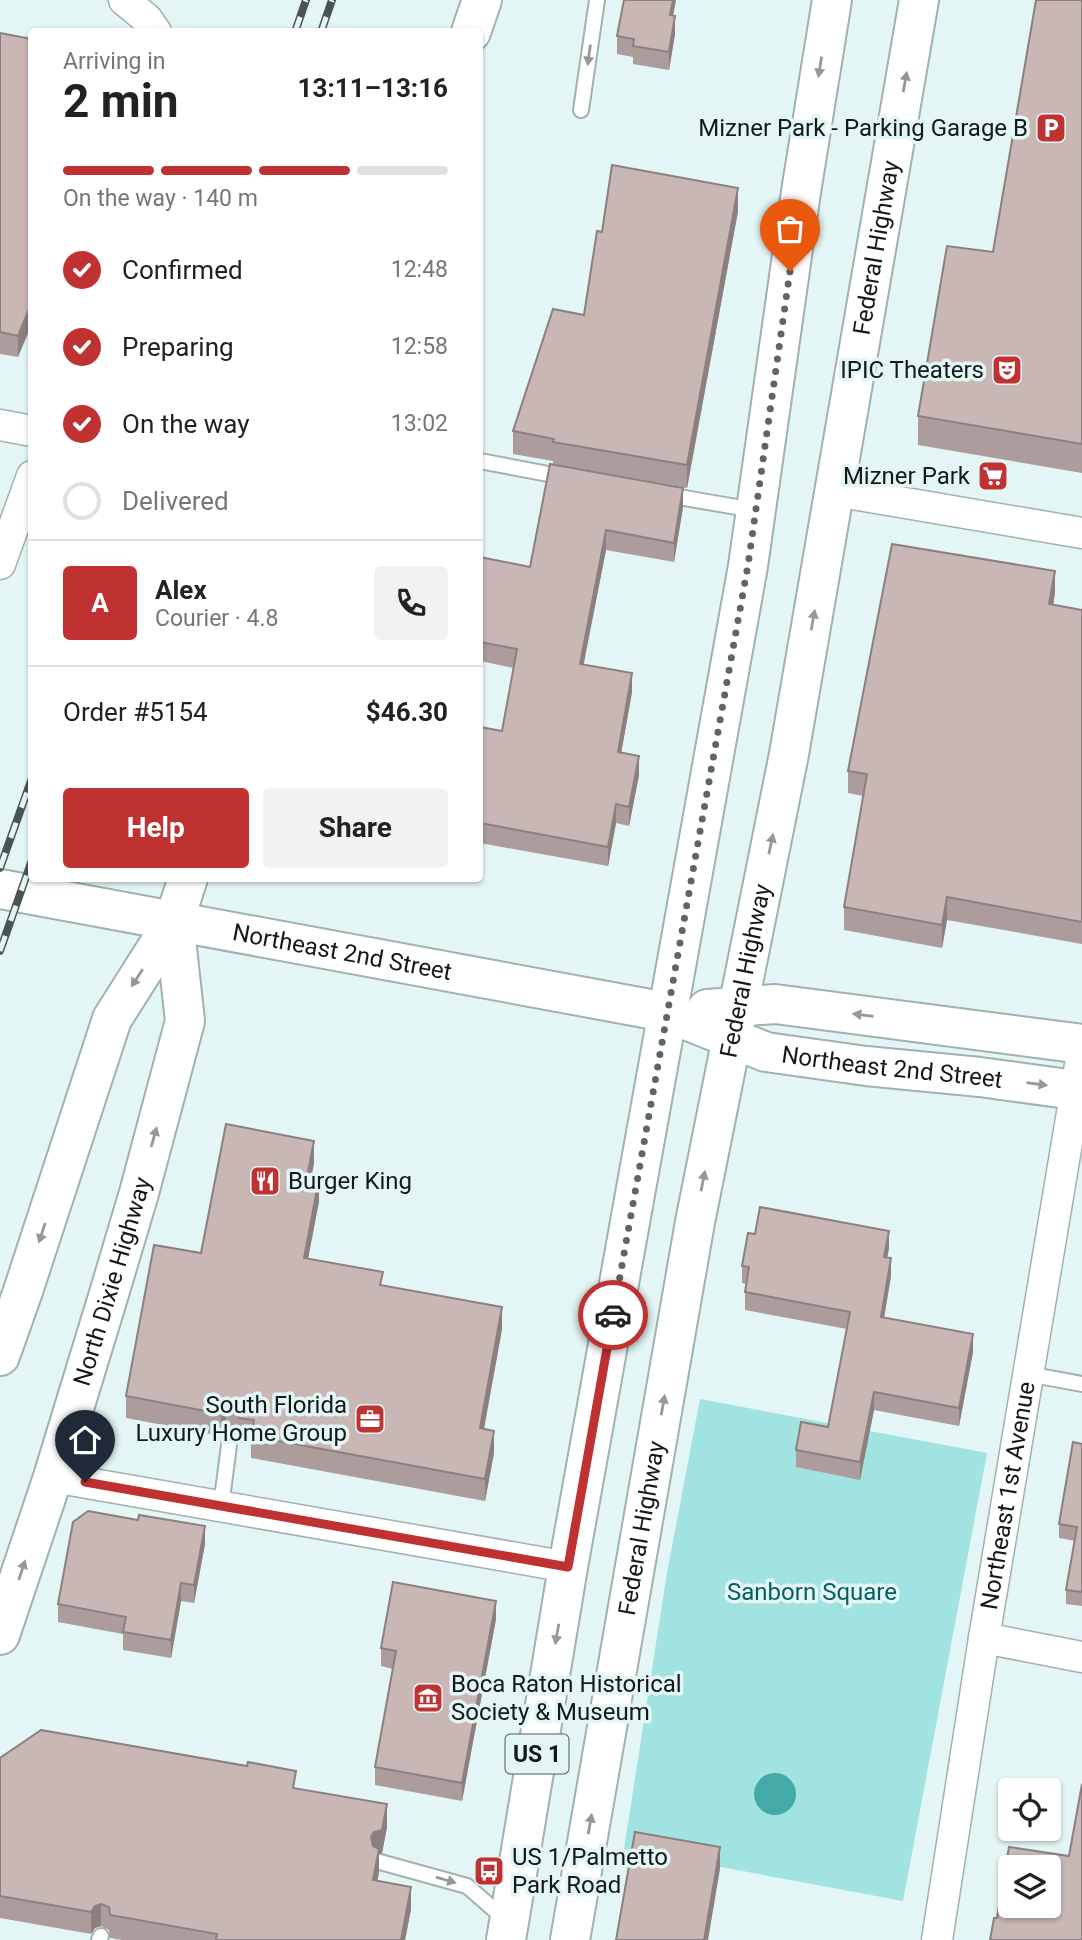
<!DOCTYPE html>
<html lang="en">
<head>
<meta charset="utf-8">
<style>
	:root { --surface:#fff; --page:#f2f2f2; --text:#222; --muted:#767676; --line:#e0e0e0; --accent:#c03132 }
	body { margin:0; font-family:Roboto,sans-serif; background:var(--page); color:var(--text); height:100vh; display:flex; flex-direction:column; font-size:26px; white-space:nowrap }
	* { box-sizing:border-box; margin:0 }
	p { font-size:23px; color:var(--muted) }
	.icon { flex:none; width:38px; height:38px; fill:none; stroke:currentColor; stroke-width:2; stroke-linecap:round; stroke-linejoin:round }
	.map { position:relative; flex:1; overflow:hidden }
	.sheet { position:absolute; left:28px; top:28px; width:455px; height:854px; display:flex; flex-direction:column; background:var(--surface); border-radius:7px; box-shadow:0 2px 5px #0004 }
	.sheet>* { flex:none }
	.controls { position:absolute; left:998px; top:1778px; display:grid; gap:14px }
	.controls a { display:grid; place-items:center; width:63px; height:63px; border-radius:7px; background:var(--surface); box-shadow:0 2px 5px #0004; font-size:35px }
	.pin { position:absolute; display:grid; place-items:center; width:60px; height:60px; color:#fff; margin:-72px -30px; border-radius:50% 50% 50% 0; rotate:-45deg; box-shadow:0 0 7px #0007 }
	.pin .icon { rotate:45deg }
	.courier { position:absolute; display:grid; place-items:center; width:70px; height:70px; margin:-35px; border:5px solid #c03132; border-radius:50%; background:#fff; color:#222; box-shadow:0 2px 9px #0007 }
	.headline em { font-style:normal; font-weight:700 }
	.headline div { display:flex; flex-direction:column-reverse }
	.headline { display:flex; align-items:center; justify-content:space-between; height:119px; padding:0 35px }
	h1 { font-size:46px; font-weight:700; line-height:52px }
	.bar { display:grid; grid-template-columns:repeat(4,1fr); gap:10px 7px; align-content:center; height:84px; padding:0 35px }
	.bar i { height:9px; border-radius:5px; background:var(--line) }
	.bar .on { background:var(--accent) }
	.bar p { grid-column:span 4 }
	.line { display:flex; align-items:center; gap:18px; padding:0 35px; border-top:2px solid var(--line) }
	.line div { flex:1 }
	.round { display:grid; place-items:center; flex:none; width:74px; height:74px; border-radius:7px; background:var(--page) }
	ol { padding:0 35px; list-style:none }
	li { display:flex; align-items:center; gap:21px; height:77px }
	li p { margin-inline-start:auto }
	li .icon { padding:7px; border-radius:50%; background:var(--accent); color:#fff; stroke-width:4 }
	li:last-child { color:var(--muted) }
	li i { width:38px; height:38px; border:4px solid var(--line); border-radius:50% }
	.cta { display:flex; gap:14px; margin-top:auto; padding:14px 35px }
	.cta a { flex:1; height:80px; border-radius:7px; background:var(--accent); color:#fff; font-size:28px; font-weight:700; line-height:80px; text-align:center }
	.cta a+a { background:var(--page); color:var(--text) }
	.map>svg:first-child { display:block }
</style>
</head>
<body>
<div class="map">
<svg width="1082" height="1940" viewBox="0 0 1082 1940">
	<rect width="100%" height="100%" fill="#e3f5f4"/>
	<path fill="#a1e3e0" d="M700,1399L987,1453L903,1901L624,1849L667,1573Z"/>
	<circle fill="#43aaa7" cx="775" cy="1794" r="21"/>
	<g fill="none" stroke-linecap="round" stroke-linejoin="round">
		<g stroke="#a0b1b0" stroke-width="18">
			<g id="lane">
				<path d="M581,110L597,0"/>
				<path d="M480,461L564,477"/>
				<path d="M667,495L754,510"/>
				<path d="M1028,1374L1082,1384"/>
				<path d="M221,1506L230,1438"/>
				<path d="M380,1862L467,1886L506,1920"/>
				<path d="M99,1940L101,1936"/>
			</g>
		</g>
		<g stroke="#a0b1b0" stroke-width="33">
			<g id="street">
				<path d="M124,0L147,19L156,32"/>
				<path d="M0,425L32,431"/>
				<path d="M835,491L1082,533"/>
				<path d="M0,564L32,476"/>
				<path d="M53,1477L568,1567"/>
				<path d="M984,1638L1082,1657"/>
				<path id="s1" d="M937,1940L984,1638L1082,1053"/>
			</g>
		</g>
		<g stroke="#a0b1b0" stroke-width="42">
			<g id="secondary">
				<path d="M471,32L482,0"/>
				<path id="s2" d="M0,889L666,1012L766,1052L866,1066L980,1077L1082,1091"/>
				<path d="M707,1009L775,1004L1082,1044"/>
				<path d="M0,1356L23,1291L112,1019L174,921L188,878"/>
				<path id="s3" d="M0,1635L53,1477L108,1297L139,1193L185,1021L174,921"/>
			</g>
		</g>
		<g stroke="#a0b1b0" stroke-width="42">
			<g id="primary">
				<path d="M506,1940L568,1567L748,566L801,192L832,0"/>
				<path id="s4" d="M570,1940L695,1222L789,754L919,0"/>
			</g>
		</g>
		<use href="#lane" stroke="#fff" stroke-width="14"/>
		<use href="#street" stroke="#fff" stroke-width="30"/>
		<use href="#secondary" stroke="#fff" stroke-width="38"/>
		<use href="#primary" stroke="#fff" stroke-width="38"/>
		<g stroke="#4b5454" stroke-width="8">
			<g id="rail">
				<path d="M295,32L306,0"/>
				<path d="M321,32L332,0"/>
				<path d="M0,868L32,778"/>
				<path d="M0,951L32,860"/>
			</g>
		</g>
		<use href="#rail" stroke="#e3f5f4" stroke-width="5" stroke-dasharray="16" stroke-linecap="butt"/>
	</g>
	<g fill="#ac9d9c">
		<path d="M1082,0V473L918,445V416L993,252Z"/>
		<path d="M673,16L675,34L669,70L633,64V57L617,54V36Z"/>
		<path d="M0,33L32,39L18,357L0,354Z"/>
		<path d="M738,211L687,488L553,464V461L513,454V431L584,315L602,232Z"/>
		<path d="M550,464L683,507L674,562L606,550L583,664L632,692L621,753L639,775L629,826L616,823L608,866L480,843V727L502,731L514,668L480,661V557L530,567Z"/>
		<path d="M1055,593L1053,605L1082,610V944L947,920L942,948L844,930V907L863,796L848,793V771Z"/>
		<path d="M314,1163L311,1178L319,1201L308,1258L502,1329L484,1429L494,1453L485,1501L251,1458V1442L239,1440V1434L232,1429H226L221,1436L126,1418V1396L201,1253Z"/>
		<path d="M889,1248L887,1257L891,1276L884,1318L973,1352L959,1426L874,1410L860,1480L796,1467V1450L828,1427L847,1329L745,1310V1292L746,1284L742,1283V1266Z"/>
		<path d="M1082,1444V1606L1066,1604V1590L1075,1541L1059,1538V1524Z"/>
		<path d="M205,1544L194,1603L181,1601L171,1658L123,1650V1634L58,1622V1604Z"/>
		<path d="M496,1619L462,1801L375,1785V1767L393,1669L381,1666V1648Z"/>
		<path d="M0,1758L296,1789L387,1827L382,1853L379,1854V1872L377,1881L411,1909L405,1940H122L110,1938L109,1930L101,1926L95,1928L91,1934L0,1918Z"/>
	</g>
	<g fill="#8c807f">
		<path d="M673,0H676L670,33V15Z"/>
		<path d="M675,16V34L669,70V52Z"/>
		<path d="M738,188V211L687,488V465Z"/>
		<path d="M32,302V324L18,357V336Z"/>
		<path d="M683,488V507L674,562V543Z"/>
		<path d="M606,530V550L580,683V664Z"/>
		<path d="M1055,571V593L1049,627V604Z"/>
		<path d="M632,673V692L618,771V752Z"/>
		<path d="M639,756V775L629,826V807Z"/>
		<path d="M616,804V823L608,866V847Z"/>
		<path d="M947,897V920L942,948V925Z"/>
		<path d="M314,1141V1163L307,1199V1177Z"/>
		<path d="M319,1179V1201L304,1280V1258Z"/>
		<path d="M889,1231V1248L884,1274V1257Z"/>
		<path d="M891,1258V1276L881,1335V1317Z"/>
		<path d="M502,1307V1329L480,1450V1428Z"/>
		<path d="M973,1334V1352L959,1426V1408Z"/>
		<path d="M874,1392V1410L860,1480V1462Z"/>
		<path d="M226,1407V1429L221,1436V1414Z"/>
		<path d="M494,1431V1453L485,1501V1479Z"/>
		<path d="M205,1526V1544L194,1603V1585Z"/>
		<path d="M181,1583V1601L171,1658V1640Z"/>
		<path d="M496,1601V1619L462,1801V1783Z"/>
		<path d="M387,1804V1827L382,1853L379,1854V1872L373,1903L374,1855L371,1837Z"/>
		<path d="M720,1847V1869L708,1940H704Z"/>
		<path d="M411,1887V1909L405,1940H401Z"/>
		<path d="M101,1904V1926L95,1928L91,1934V1912L95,1906Z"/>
	</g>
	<g fill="#c8b7b5" stroke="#8c807f" stroke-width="2" fill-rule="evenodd">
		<path d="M624,0H673L670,15L675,16L669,52L633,46L634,39L617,36Z"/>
		<path d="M1036,0H1082V444L918,416L947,246L993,252Z"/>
		<path d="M0,33L32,39V302L18,336L0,332Z"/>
		<path d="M612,165L738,188L687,465L553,442L554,439L513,431L553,309L584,315L597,231L602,232Z"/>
		<path d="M550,464L683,488L674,543L606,530L580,664L632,673L618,752L639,756L629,807L616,804L608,847L480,823V727L502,731L517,649L480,642V557L530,567Z"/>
		<path d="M892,544L1055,571L1049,604L1082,610V922L947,897L942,925L844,907L867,774L848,771Z"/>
		<path d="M226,1124L314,1141L307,1177L319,1179L304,1258L383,1272L380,1285L502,1307L480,1428L494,1431L485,1479L251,1436L254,1420L239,1418V1412L232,1406L226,1407L221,1414L126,1396L154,1245L201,1253Z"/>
		<path d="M760,1207L889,1231L884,1257L891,1258L881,1317L973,1334L959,1408L874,1392L860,1462L796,1450L801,1422L828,1427L850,1312L745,1292L749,1267L742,1266L748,1233L755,1234Z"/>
		<path d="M1073,1442L1082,1444V1592L1066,1590L1077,1527L1059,1524Z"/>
		<path d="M88,1511L138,1520L139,1515L205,1526L194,1585L181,1583L171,1640L123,1632L126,1617L58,1604L73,1522Z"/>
		<path d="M393,1582L496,1601L462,1783L375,1767L396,1651L381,1648Z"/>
		<path d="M41,1730L247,1766L248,1762L296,1771L293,1788L387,1804L382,1830L374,1832L371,1837L373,1846L379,1849L373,1880L411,1887L401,1940H216L217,1934L110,1915L109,1907L101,1904L95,1906L91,1912L0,1896V1758Z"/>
		<path d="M1082,1784V1940H990L994,1918H997L1009,1847L1069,1856ZM1010,1867H1048V1906H1010Z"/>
		<path d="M635,1832L720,1847L704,1940H616Z"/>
	</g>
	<defs><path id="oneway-solid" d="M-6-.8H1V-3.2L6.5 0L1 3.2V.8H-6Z" transform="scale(1.75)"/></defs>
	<g fill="#959898">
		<use href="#oneway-solid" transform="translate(589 55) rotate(98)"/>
		<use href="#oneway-solid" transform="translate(820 67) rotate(99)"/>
		<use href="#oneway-solid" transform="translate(905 82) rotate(-80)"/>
		<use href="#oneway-solid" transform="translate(813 620) rotate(-80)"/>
		<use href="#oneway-solid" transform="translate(771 844) rotate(-78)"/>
		<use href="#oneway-solid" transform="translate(137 978) rotate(123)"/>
		<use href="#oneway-solid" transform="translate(863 1015) rotate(-173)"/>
		<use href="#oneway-solid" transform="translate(1037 1084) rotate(8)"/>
		<use href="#oneway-solid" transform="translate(154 1137) rotate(-74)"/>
		<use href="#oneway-solid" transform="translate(703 1181) rotate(-79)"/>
		<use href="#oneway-solid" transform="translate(42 1233) rotate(108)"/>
		<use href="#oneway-solid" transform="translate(663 1405) rotate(-80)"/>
		<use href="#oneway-solid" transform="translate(22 1570) rotate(-72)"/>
		<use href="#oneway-solid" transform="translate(557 1634) rotate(100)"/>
		<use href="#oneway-solid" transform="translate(590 1824) rotate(-80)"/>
		<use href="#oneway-solid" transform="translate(446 1880) rotate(16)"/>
	</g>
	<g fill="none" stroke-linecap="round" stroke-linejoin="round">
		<path stroke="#5c6666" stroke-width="7" stroke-dasharray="0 12.6" d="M613,1315L748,565L790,271"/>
		<path stroke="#c03132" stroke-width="9" d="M85,1482L568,1567L613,1315"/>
	</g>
	<defs>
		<g id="parking-square" transform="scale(1.575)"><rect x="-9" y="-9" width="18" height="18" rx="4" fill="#c03132" stroke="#e3f5f4"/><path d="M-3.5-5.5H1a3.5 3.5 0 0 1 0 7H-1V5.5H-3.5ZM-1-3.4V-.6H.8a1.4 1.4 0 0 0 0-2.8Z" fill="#fff"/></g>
		<g id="theatre-square" transform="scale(1.575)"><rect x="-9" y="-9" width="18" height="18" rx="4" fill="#c03132" stroke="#e3f5f4"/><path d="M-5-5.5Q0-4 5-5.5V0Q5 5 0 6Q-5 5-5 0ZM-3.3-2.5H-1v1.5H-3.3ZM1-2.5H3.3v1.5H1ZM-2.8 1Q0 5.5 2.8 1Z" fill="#fff"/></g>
		<g id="supermarket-square" transform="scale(1.575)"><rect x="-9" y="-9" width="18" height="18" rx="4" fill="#c03132" stroke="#e3f5f4"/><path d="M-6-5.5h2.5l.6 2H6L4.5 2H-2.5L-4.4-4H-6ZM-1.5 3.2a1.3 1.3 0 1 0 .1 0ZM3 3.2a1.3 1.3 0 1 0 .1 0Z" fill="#fff"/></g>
		<g id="restaurant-square" transform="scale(1.575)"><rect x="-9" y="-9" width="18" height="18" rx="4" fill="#c03132" stroke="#e3f5f4"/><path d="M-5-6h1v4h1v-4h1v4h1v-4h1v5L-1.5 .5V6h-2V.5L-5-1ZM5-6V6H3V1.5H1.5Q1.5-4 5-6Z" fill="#fff"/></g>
		<g id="office-square" transform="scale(1.575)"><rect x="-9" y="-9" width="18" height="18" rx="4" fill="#c03132" stroke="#e3f5f4"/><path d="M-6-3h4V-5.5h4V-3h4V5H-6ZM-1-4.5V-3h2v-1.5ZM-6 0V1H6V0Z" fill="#fff"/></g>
		<g id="museum-square" transform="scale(1.575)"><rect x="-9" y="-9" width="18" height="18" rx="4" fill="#c03132" stroke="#e3f5f4"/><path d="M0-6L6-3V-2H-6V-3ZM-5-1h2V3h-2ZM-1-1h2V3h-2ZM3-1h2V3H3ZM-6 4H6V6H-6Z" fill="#fff"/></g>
		<g id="bus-square" transform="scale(1.575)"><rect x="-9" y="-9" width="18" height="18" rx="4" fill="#c03132" stroke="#e3f5f4"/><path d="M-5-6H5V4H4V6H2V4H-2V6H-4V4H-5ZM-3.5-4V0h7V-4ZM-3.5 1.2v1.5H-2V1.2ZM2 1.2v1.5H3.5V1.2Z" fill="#fff"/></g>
	</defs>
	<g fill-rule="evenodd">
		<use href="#parking-square" x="1051" y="128"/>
		<use href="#theatre-square" x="1007" y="370"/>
		<use href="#supermarket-square" x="993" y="476"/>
		<use href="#restaurant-square" x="265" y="1181"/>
		<use href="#office-square" x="370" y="1419"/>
		<use href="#museum-square" x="428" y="1698"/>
		<use href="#bus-square" x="489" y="1871"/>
	</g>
	<g text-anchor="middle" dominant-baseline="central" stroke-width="7" stroke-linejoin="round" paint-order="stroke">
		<rect fill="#e3f5f4" stroke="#515b5b" stroke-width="2" x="505.5" y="1734.5" width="63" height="39" rx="5"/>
		<g font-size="23" font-weight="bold" fill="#131919">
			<text x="537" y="1754">US 1</text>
		</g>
		<g font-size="24" fill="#131919" stroke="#e3f5f4" text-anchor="end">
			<text x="1028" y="128">Mizner Park - Parking Garage B</text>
			<text x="984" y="370">IPIC Theaters</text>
			<text x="970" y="476">Mizner Park</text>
			<text x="288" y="1181" text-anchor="start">Burger King</text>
			<text x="347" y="1405">South Florida<tspan x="347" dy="28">Luxury Home Group</tspan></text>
			<text x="451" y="1684" text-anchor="start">Boca Raton Historical<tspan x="451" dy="28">Society &amp; Museum</tspan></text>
			<text x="512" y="1857" text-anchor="start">US 1/Palmetto<tspan x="512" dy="28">Park Road</tspan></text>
		</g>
		<g font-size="24" fill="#131919" stroke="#e3f5f4">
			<text stroke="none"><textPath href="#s4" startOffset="1720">Federal Highway</textPath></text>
			<text stroke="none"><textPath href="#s2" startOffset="348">Northeast 2nd Street</textPath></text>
			<text stroke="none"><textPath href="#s4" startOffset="985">Federal Highway</textPath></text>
			<text stroke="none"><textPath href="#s2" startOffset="912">Northeast 2nd Street</textPath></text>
			<text stroke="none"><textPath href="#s3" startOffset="371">North Dixie Highway</textPath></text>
			<text stroke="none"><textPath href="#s1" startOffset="450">Northeast 1st Avenue</textPath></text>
			<text stroke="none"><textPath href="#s4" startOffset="418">Federal Highway</textPath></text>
		</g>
		<g font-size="24" fill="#06605e" stroke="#e3f5f4">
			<text x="812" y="1592">Sanborn Square</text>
		</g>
	</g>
</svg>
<div class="controls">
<a><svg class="icon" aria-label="locate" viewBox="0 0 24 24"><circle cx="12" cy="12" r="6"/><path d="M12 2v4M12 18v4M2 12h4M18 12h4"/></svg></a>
<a><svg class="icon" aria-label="layers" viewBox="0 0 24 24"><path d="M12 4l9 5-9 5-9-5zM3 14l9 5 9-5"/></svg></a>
</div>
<div class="pin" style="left:790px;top:271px;background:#ea580c"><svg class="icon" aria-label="bag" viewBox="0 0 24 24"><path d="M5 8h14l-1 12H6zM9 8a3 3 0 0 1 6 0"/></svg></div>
<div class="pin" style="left:85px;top:1482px;background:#1f2937"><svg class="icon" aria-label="home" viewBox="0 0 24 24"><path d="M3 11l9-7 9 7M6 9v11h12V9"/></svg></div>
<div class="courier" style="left:613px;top:1315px"><svg class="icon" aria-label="car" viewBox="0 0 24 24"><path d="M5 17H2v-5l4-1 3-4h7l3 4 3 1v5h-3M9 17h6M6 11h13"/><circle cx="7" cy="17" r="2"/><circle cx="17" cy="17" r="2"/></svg></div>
<section class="sheet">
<div class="headline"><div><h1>2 min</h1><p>Arriving in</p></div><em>13:11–13:16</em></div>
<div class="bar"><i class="on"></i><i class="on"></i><i class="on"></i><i></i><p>On the way · 140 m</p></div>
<ol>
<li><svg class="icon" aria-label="check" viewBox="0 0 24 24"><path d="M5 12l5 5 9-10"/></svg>Confirmed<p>12:48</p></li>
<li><svg class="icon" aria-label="check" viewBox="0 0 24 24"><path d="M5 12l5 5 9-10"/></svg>Preparing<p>12:58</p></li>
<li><svg class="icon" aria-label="check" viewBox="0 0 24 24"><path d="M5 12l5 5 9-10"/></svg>On the way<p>13:02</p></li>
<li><i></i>Delivered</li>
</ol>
<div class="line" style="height:126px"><b class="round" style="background:var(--accent);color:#fff">A</b><div><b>Alex</b><p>Courier · 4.8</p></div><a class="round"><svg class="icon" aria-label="phone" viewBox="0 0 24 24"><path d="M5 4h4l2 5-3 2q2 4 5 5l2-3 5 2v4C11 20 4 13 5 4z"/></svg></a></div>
<div class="line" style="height:91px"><div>Order #5154</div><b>$46.30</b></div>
<div class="cta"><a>Help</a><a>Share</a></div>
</section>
</div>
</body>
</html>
